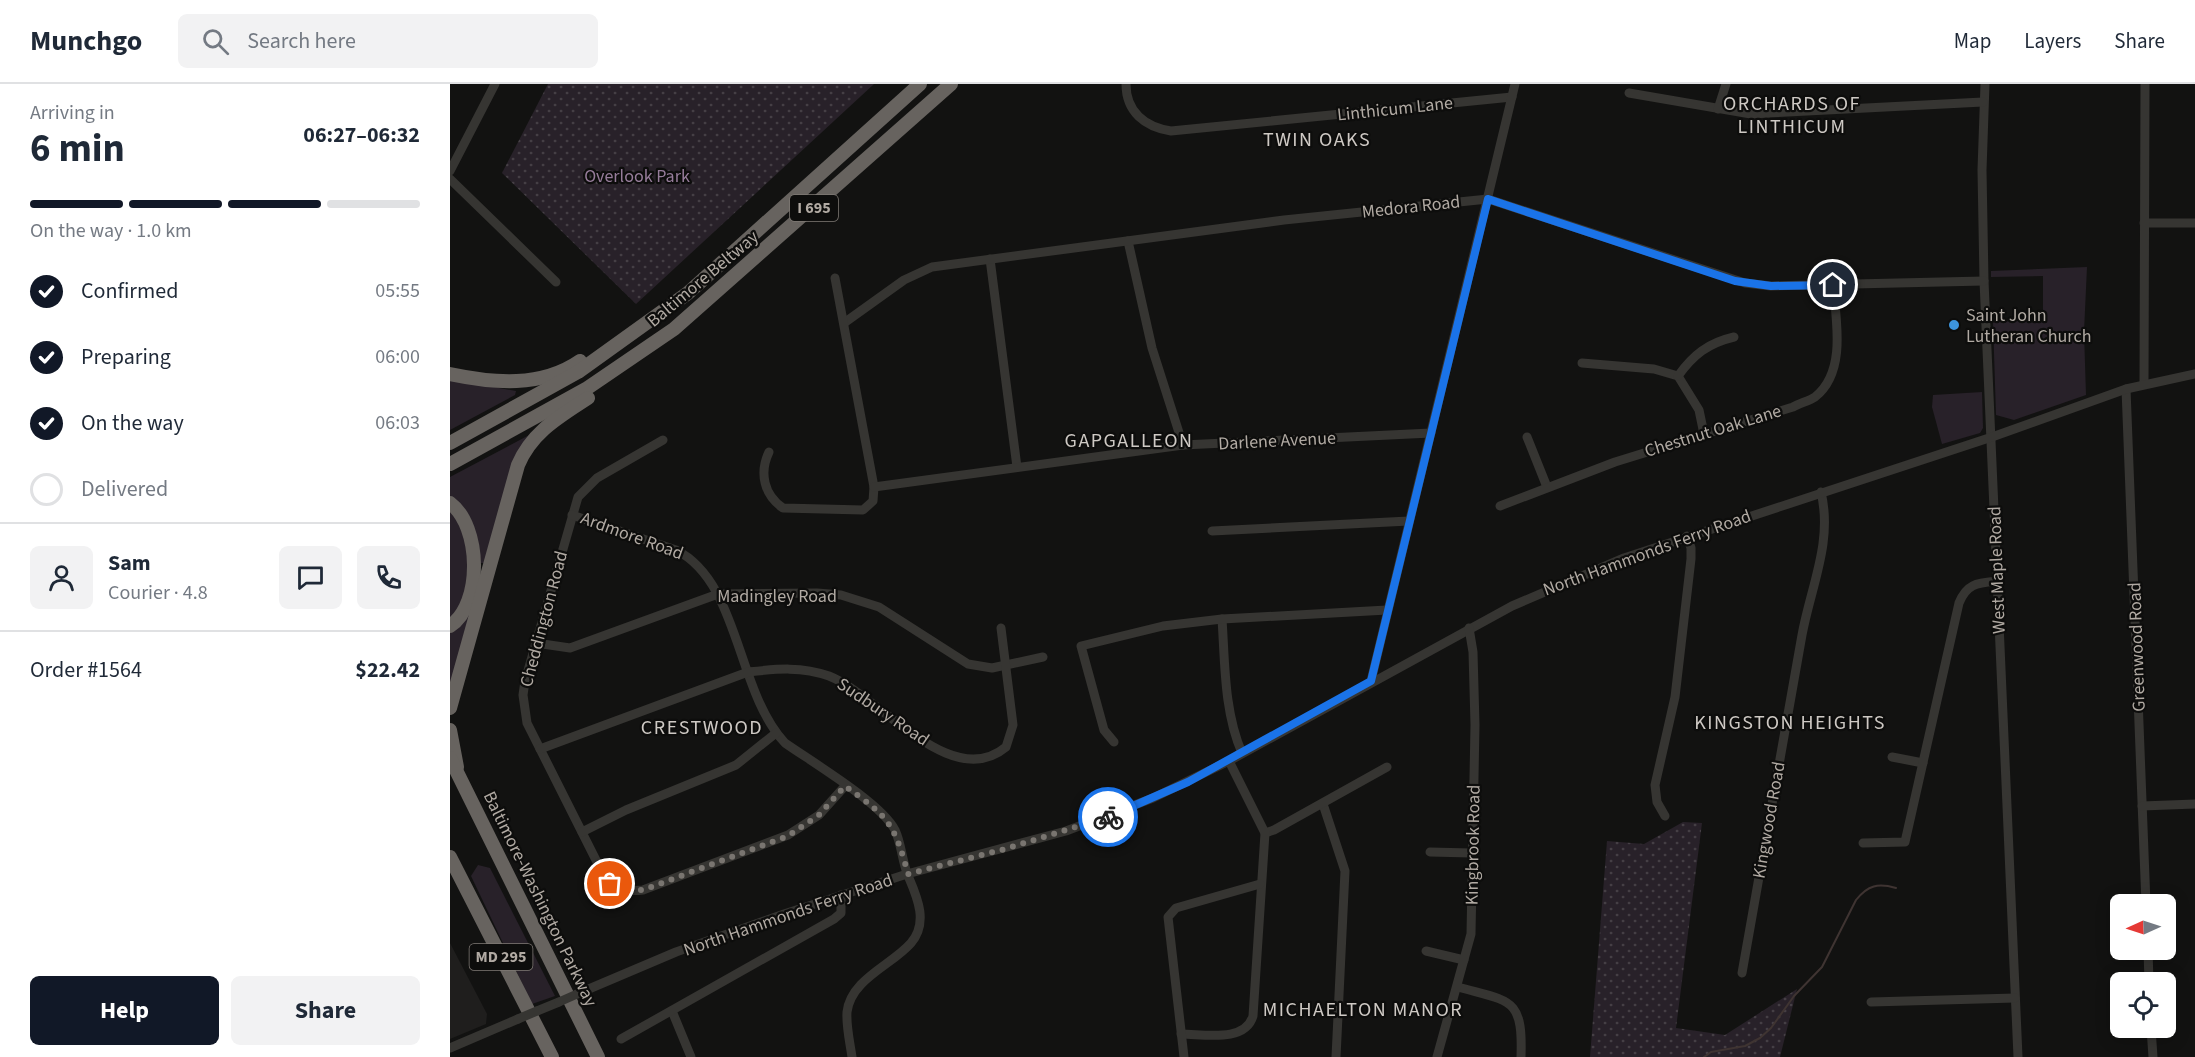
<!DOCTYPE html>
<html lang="en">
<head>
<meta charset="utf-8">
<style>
	:root { --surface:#fff; --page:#f2f2f3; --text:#1f2937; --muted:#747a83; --line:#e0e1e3; --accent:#111827 }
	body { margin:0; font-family:"Source Sans 3",sans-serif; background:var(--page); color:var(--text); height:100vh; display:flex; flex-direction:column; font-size:22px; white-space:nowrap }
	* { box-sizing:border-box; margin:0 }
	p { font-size:20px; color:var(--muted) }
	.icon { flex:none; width:33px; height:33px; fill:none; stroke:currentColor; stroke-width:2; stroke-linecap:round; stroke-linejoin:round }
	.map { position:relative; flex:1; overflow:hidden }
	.panel { display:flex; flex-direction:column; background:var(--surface); width:450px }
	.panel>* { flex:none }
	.needle { width:39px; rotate:267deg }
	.controls { position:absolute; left:1660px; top:810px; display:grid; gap:12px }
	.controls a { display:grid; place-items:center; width:66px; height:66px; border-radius:9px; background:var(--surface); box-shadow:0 3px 15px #0003; font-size:30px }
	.pin { position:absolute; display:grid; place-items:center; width:51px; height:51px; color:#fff; margin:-26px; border:3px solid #fff; border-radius:50%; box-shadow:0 2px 6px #0007 }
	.courier { position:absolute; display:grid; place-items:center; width:60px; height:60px; margin:-30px; border:4px solid #1a73e8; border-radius:50%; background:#fff; color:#222; box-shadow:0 2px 8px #0007 }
	.summary em { font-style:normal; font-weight:700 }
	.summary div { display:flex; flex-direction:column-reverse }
	.summary { display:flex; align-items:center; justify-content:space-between; height:102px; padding:0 30px }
	h1 { font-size:39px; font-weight:700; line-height:45px }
	.bar { display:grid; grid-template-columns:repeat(4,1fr); gap:9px 6px; align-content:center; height:72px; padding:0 30px }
	.bar i { height:8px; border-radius:4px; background:var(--line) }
	.bar .on { background:var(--accent) }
	.bar p { grid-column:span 4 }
	.line { display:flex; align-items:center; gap:15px; padding:0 30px; border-top:2px solid var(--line) }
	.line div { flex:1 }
	.round { display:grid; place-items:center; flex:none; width:63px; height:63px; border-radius:9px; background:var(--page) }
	ol { padding:0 30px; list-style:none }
	li { display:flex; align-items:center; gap:18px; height:66px }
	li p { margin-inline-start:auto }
	li .icon { padding:6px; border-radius:50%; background:var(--accent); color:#fff; stroke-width:4 }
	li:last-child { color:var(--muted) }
	li i { width:33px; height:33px; border:3px solid var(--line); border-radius:50% }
	.button { display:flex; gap:12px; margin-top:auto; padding:12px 30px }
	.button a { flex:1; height:69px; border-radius:9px; background:var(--accent); color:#fff; font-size:24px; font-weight:700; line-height:69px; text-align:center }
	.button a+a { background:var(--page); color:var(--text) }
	header { display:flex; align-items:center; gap:36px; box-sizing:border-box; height:84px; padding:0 30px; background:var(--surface); border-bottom:2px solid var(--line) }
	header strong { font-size:28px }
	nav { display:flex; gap:33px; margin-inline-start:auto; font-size:21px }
	.search { width:420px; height:54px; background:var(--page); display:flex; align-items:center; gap:15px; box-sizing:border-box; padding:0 21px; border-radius:9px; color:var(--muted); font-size:22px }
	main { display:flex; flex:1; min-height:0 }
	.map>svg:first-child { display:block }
</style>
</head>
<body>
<header>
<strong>Munchgo</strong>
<div class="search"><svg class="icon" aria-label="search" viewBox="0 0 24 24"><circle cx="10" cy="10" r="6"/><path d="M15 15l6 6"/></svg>Search here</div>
<nav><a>Map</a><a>Layers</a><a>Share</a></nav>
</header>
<main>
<section class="panel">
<div class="summary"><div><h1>6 min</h1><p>Arriving in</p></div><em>06:27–06:32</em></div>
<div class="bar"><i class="on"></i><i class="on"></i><i class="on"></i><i></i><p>On the way · 1.0 km</p></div>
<ol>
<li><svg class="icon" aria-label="check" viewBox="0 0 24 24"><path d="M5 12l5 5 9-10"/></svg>Confirmed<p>05:55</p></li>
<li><svg class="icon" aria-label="check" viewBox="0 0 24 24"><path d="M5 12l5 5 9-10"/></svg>Preparing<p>06:00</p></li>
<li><svg class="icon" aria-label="check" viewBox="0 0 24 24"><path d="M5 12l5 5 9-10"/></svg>On the way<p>06:03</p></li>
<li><i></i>Delivered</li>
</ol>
<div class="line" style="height:108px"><a class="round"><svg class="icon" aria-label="person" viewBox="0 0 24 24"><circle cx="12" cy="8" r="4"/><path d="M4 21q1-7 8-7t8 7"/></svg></a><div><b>Sam</b><p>Courier · 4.8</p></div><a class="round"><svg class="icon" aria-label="chat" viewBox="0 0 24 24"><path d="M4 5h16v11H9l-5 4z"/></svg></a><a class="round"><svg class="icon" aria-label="phone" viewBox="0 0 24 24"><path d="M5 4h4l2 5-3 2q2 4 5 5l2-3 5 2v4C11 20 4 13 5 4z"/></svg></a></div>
<div class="line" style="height:78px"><div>Order #1564</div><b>$22.42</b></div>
<div class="button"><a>Help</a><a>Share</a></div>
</section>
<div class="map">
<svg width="1745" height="973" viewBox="0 0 1745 973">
	<defs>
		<pattern id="park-dots" width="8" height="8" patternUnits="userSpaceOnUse" patternTransform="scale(1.5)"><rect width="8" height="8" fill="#282129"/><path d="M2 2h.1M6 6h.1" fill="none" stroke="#453f45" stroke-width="1.8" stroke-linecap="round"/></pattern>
	</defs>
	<rect width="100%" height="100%" fill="#121211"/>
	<path fill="#1f1e1d" d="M0,859L37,930L36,940L0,955Z"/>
	<g fill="#282129">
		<path d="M1637,183L1634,248L1636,311L1564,336L1546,331L1543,238L1593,236V192L1541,193V187Z"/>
		<path d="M0,295L66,307L65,311L0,346Z"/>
		<path d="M1532,308L1533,344L1530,349L1492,360L1482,323L1483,311Z"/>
		<path d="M83,349L34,479H27C25,453 27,427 0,414V393Z"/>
		<path d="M0,424L15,446L19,479L14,516L0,537Z"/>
		<path d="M24,522L0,606V547Z"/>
		<path d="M28,781L40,784L105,912L82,920L21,792Z"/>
	</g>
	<g fill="url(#park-dots)">
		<path d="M98,0H424L186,220L52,89Z"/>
		<path d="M1233,738L1252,739L1226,944L1275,951L1347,905L1330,973H1140L1157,757L1194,760Z"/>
	</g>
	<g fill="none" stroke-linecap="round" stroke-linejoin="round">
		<path stroke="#3f3432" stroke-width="2" d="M1254,973L1261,968L1295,962L1310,954L1321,944L1344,912L1372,883L1406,816C1418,801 1428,799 1446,804"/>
		<g stroke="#363532" stroke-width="9">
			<path d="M676,0C676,28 695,43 721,47L1062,13"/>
			<path d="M1535,0L1532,86L1534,197L1568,973"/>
			<path d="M1179,9L1301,30L1533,18"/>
			<path d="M1268,25L1276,0"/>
			<path d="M0,87L45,0"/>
			<path d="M0,95L106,198"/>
			<path d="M1694,139H1745"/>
			<path d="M678,157L702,264L733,361"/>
			<path d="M540,175L567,383"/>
			<path d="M394,239L454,196L482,183L834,136L1038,115L1295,199L1321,202L1534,197"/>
			<path d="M1132,279L1204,285L1228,292L1249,326L1254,350"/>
			<path d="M1228,292C1243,271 1258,259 1284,253"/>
			<path d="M1694,300L1695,0"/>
			<path d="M1676,305L1696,820"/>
			<path d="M1077,353L1097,403"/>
			<path d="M213,356L147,394L128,413L75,597L73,611L77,639L153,790C163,805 175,808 193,806L338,751L369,731L395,702"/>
			<path d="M319,368C309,389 314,411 333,424L413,426L423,417L424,403L385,194"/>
			<path d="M424,403L733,361L981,349"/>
			<path d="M1050,422L1165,378L1343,323C1350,319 1359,317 1365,313C1397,288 1386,235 1383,201"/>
			<path d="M122,431L226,466C290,498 286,607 335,659C362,678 431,719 445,746C452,761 452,779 459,794C468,815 478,839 461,859C442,881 401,895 397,928C396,942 400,959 402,973"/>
			<path d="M762,447L959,437"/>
			<path d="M772,535C775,579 774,628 792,669"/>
			<path d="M86,559L120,564L268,510L367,509L391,511L429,523L518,580L542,584L593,573"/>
			<path d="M921,597L1065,0"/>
			<path d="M664,658L654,646L631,562L713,542L772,535L937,526"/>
			<path d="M90,665L298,588C326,585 351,582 379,592C430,612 501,709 556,663L563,641L551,544"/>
			<path d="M1442,673L1473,679"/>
			<path d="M873,720L895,787L886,973"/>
			<path d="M1692,722L1745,720"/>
			<path d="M1215,732L1207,718L1205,701L1225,613L1241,475V464L1237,452"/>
			<path d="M132,748L176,726L286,681L326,649"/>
			<path d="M815,749L824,746L937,683"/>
			<path d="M1413,759L1455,758L1509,519C1517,499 1528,499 1548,497"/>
			<path d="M980,768L1021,769"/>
			<path d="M1698,866L1699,898"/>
			<path d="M976,867L1014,876"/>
			<path d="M1292,889C1312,776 1332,664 1352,551C1361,502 1383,458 1371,408"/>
			<path d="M1008,903C1061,918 1073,913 1071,973"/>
			<path d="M127,910L226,868L334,830L457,790L616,747L703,714L779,677L1062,522L1174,474L1542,353L1676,305L1745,290"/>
			<path d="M1421,918L1565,914"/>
			<path d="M87,927L109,918"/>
			<path d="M222,927L241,973"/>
			<path d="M1701,944L1703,973"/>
			<path d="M731,950C754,950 795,959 803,932L815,749L779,677"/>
			<path d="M171,955L384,835L391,829V811"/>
			<path d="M0,964L68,935"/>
			<path d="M734,973L718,833L726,824L810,800"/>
			<path d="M987,973L1021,850L1025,641L1023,568L1019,544"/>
		</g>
		<g stroke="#67635f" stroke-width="14">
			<path d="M0,290C43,299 91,304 130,277"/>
			<path d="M0,359L128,288L238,209L470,0"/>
			<path d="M0,380L136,305L224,245L501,0"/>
			<path d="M0,419C31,442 33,520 0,542"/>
			<path d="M0,624L68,381C82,348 109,333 138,314"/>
			<path d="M0,646L7,683"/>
			<path d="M0,674L148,973"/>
			<path d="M0,773L102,973"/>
		</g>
		<g stroke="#363532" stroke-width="9">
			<path d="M109,918L127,910"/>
			<path d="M68,935L87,927"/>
		</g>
	</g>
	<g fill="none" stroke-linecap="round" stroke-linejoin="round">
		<path stroke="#797570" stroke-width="6" stroke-dasharray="0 10.8" d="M160,800L168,805L193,806L338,752L369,731L395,702C438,733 444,738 458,790L555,765L658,733"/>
		<path stroke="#1a73e8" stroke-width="8" d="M658,733L738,698L921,597L1038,115L1285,197L1321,202L1383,201"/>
	</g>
	<circle fill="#3d95dd" stroke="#0d0d0c" stroke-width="2" cx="1504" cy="241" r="6"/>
	<g text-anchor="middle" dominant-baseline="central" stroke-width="4.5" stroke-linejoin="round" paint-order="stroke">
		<g fill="#0d0d0c" stroke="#807b76" stroke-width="1.5">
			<rect x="340" y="111" width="48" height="26" rx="4.5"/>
			<rect x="19.5" y="860" width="63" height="26" rx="4.5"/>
		</g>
		<g font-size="16" font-weight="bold" fill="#b1aaa3">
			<text x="364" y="124">I 695</text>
			<text x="51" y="873">MD 295</text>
		</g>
		<g font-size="18" fill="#b1aaa3" stroke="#0d0d0c">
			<text transform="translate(945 25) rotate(-6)">Linthicum Lane</text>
			<text transform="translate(961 123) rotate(-6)">Medora Road</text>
			<text transform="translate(253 195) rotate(-40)">Baltimore Beltway</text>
			<text transform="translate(1263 347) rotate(-17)">Chestnut Oak Lane</text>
			<text transform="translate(827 357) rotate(-3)">Darlene Avenue</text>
			<text transform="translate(182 452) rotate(20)">Ardmore Road</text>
			<text transform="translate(1197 469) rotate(-20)">North Hammonds Ferry Road</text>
			<text transform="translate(1547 486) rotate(-92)">West Maple Road</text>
			<text x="327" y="512">Madingley Road</text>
			<text transform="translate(94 535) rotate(-75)">Cheddington Road</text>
			<text transform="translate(1687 563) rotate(-92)">Greenwood Road</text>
			<text transform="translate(433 628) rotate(34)">Sudbury Road</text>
			<text transform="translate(1319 736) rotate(-80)">Kingwood Road</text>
			<text transform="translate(1023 761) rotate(-89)">Kingbrook Road</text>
			<text transform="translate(90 815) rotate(64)">Baltimore-Washington Parkway</text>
			<text transform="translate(338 831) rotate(-19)">North Hammonds Ferry Road</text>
		</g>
		<g font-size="18" fill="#967c9a" stroke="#0d0d0c">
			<text x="187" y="92">Overlook Park</text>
		</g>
		<g font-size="18" fill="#b1aaa3" stroke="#0d0d0c" text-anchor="start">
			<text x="1516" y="231">Saint John<tspan x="1516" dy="21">Lutheran Church</tspan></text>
		</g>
		<g font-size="20" letter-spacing="1.5" fill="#cec9c4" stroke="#0d0d0c">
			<text x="1342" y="20">ORCHARDS OF<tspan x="1342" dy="23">LINTHICUM</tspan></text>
			<text x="867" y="56">TWIN OAKS</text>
			<text x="679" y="357">GAPGALLEON</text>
			<text x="1340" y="639">KINGSTON HEIGHTS</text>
			<text x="252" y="644">CRESTWOOD</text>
			<text x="913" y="926">MICHAELTON MANOR</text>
		</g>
	</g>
</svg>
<div class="controls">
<a><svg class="needle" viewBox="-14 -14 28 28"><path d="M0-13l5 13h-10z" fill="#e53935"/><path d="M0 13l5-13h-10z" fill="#747a83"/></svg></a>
<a><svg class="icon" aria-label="locate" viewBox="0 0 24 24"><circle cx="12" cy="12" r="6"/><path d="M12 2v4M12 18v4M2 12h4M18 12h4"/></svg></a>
</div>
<div class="pin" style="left:160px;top:800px;background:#ea580c"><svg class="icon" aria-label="bag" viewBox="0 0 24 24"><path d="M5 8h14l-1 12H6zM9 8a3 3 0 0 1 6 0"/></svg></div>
<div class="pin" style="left:1383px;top:201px;background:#1f2937"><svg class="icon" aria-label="home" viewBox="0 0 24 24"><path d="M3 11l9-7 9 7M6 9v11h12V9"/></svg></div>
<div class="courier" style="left:658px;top:733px"><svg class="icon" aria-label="bike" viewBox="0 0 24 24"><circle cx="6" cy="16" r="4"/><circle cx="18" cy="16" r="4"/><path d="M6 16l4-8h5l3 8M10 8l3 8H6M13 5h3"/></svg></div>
</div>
</main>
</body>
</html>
